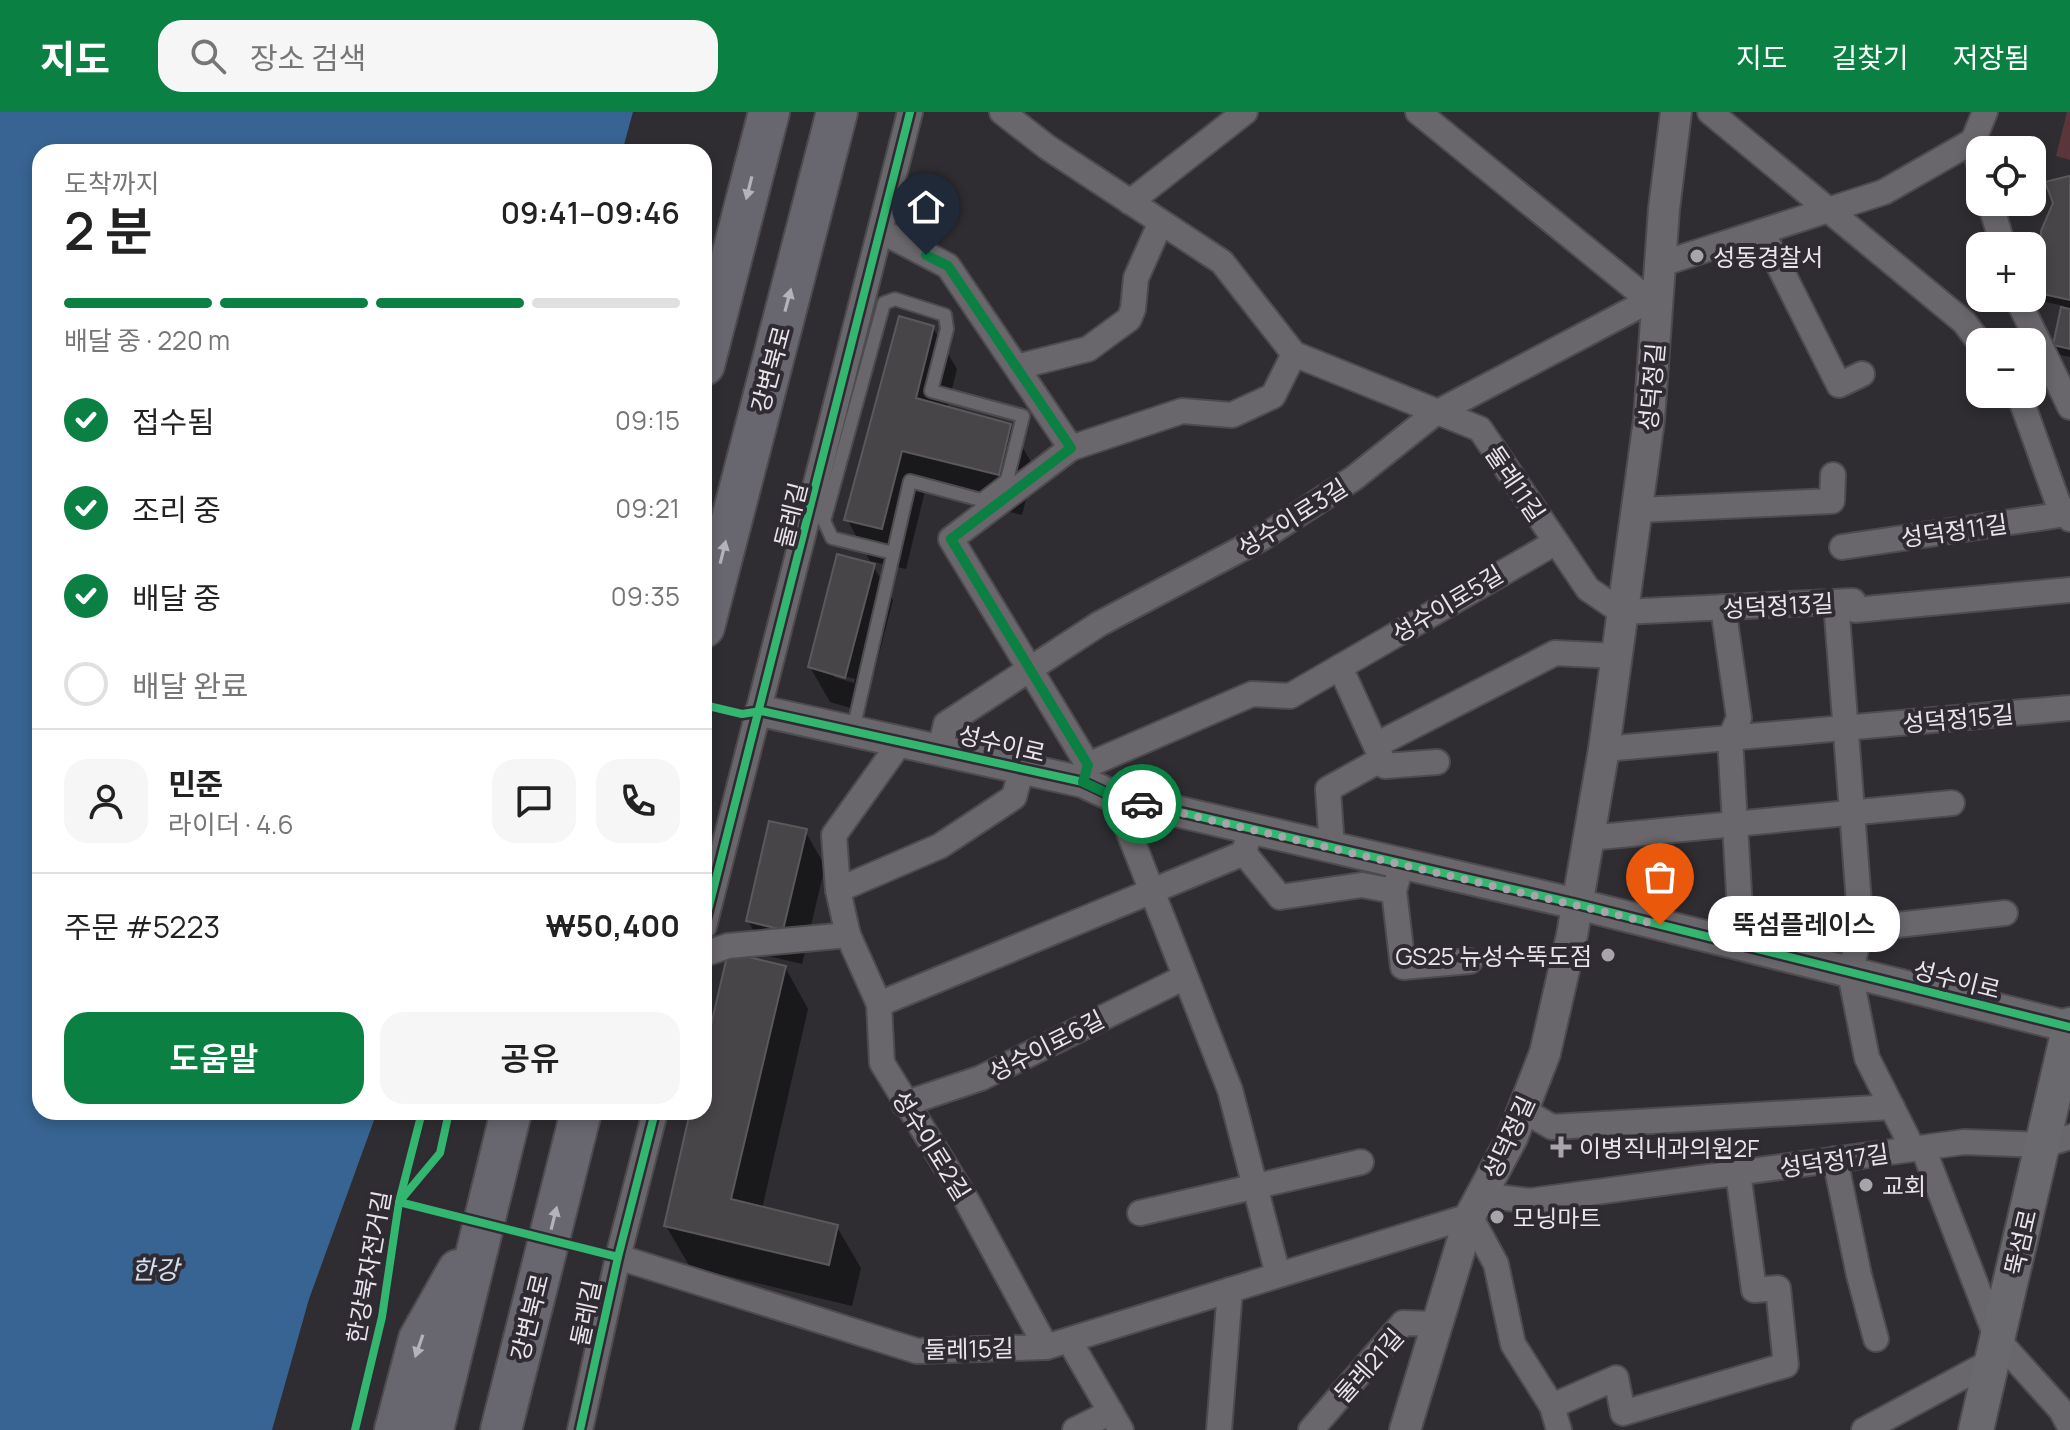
<!DOCTYPE html>
<html lang="ko">
<head>
<meta charset="utf-8">
<style>
	:root { --surface:#fff; --page:#f6f6f6; --text:#222; --muted:#767676; --line:#e0e0e0; --accent:#0b8043 }
	body { margin:0; font-family:Manrope,"Noto Sans KR",sans-serif; background:var(--page); color:var(--text); height:100vh; display:flex; flex-direction:column; font-size:30px; white-space:nowrap }
	* { box-sizing:border-box; margin:0 }
	p { font-size:26px; color:var(--muted) }
	.icon { flex:none; width:44px; height:44px; fill:none; stroke:currentColor; stroke-width:2; stroke-linecap:round; stroke-linejoin:round }
	.map { position:relative; flex:1; overflow:hidden }
	.drawer { position:absolute; left:32px; top:32px; width:680px; height:976px; display:flex; flex-direction:column; background:var(--surface); border-radius:24px; box-shadow:0 4px 12px #0003 }
	.drawer>* { flex:none }
	.tools { position:absolute; left:1966px; top:24px; display:grid; gap:16px }
	.tools a { display:grid; place-items:center; width:80px; height:80px; border-radius:16px; background:var(--surface); box-shadow:0 4px 12px #0003; font-size:40px }
	.pin { position:absolute; display:grid; place-items:center; width:68px; height:68px; color:#fff; margin:-82px -34px; border-radius:50% 50% 50% 0; rotate:-45deg; box-shadow:0 0 8px #0007 }
	.pin .icon { rotate:45deg }
	.courier { position:absolute; display:grid; place-items:center; width:80px; height:80px; margin:-40px; border:6px solid #0b8043; border-radius:50%; background:#fff; color:#222; box-shadow:0 2px 10px #0007 }
	.bubble { position:absolute; height:56px; border-radius:24px; background:var(--surface); box-shadow:0 4px 12px #0003; font-size:26px; font-weight:600; line-height:56px; text-align:center }
	.summary em { font-style:normal; font-weight:600 }
	.summary div { display:flex; flex-direction:column-reverse }
	.summary { display:flex; align-items:center; justify-content:space-between; height:136px; padding:0 32px }
	h1 { font-size:52px; font-weight:600; line-height:60px }
	.bar { display:grid; grid-template-columns:repeat(4,1fr); gap:12px 8px; align-content:center; height:96px; padding:0 32px }
	.bar i { height:10px; border-radius:6px; background:var(--line) }
	.bar .selected { background:var(--accent) }
	.bar p { grid-column:span 4 }
	.line { display:flex; align-items:center; gap:20px; padding:0 32px; border-top:2px solid var(--line) }
	.line div { flex:1 }
	.round { display:grid; place-items:center; flex:none; width:84px; height:84px; border-radius:24px; background:var(--page) }
	ol { padding:0 32px; list-style:none }
	li { display:flex; align-items:center; gap:24px; height:88px }
	li p { margin-inline-start:auto }
	li .icon { padding:8px; border-radius:50%; background:var(--accent); color:#fff; stroke-width:4 }
	li:last-child { color:var(--muted) }
	li i { width:44px; height:44px; border:4px solid var(--line); border-radius:50% }
	.action { display:flex; gap:16px; margin-top:auto; padding:16px 32px }
	.action a { flex:1; height:92px; border-radius:24px; background:var(--accent); color:#fff; font-size:32px; font-weight:600; line-height:92px; text-align:center }
	.action a+a { background:var(--page); color:var(--text) }
	header { display:flex; align-items:center; gap:48px; box-sizing:border-box; height:112px; padding:0 40px; background:var(--accent); color:#fff }
	header strong { font-size:38px }
	nav { display:flex; gap:44px; margin-inline-start:auto; font-size:28px }
	.search { width:560px; height:72px; background:var(--page); display:flex; align-items:center; gap:20px; box-sizing:border-box; padding:0 28px; border-radius:24px; color:var(--muted); font-size:30px }
	.map>svg:first-child { display:block }
</style>
</head>
<body>
<header>
<strong>지도</strong>
<div class="search"><svg class="icon" aria-label="search" viewBox="0 0 24 24"><circle cx="10" cy="10" r="6"/><path d="M15 15l6 6"/></svg>장소 검색</div>
<nav><a>지도</a><a>길찾기</a><a>저장됨</a></nav>
</header>
<div class="map">
<svg width="2070" height="1318" viewBox="0 0 2070 1318">
	<rect width="100%" height="100%" fill="#2f2d31"/>
	<path fill="#5a363b" d="M2067,0H2070V48L2056,44Z"/>
	<path fill="#376492" d="M0,0H633L622,40H40V1000H377L309,1187L272,1318H0Z"/>
	<g fill="#0007" fill-rule="evenodd">
		<path d="M2070,66V245L2060,243L2055,233L2064,194L2046,190L2040,180Z"/>
		<path d="M933,216L957,257L947,297L1010,314L1034,355L1022,403L925,379L906,457L870,449L847,407Z"/>
		<path d="M873,454L893,488L864,600L830,590L810,555ZM834,561L855,567L854,571L834,565Z"/>
		<path d="M805,719L825,754L802,852L768,844L748,809Z"/>
		<path d="M785,855L808,897L762,1097L837,1115L861,1156L852,1194L690,1155L666,1114L693,1000H704V951Z"/>
	</g>
	<g fill="#484548" stroke="#5b585b" stroke-width="2">
		<path d="M2069,64H2070V188L2038,181L2042,162L2041,119L2053,91L2045,70Z"/>
		<path d="M2061,195L2070,197V237L2053,233Z"/>
		<path d="M899,204L934,214L916,286L1011,312L999,363L902,339L882,417L844,408Z"/>
		<path d="M837,442L875,452L845,566L808,555Z"/>
		<path d="M769,709L807,717L783,818L746,809Z"/>
		<path d="M728,840L786,854L731,1087L838,1113L829,1153L664,1114L690,1000H704V943Z"/>
	</g>
	<g fill="none" stroke-linecap="round" stroke-linejoin="round">
		<g stroke="#4e4b4f" stroke-width="16">
			<path id="service" d="M853,618L910,369L981,388L1007,368L1023,304L931,279L947,217L945,203L895,187L884,191L824,409L832,426L893,441"/>
		</g>
		<g stroke="#4e4b4f" stroke-width="28">
			<g id="minor">
				<path d="M1002,0L1047,35L1222,150L1294,242L1480,317L1588,477L1622,500L1853,489L1855,498L2070,478"/>
				<path d="M1418,0L1650,189"/>
				<path d="M1710,0L1964,210L1980,231"/>
				<path d="M1980,55L1973,29L1985,0"/>
				<path d="M1130,90L1245,0"/>
				<path d="M1990,90L2003,134"/>
				<path d="M881,119L948,154L1071,336L951,427L1088,653"/>
				<path d="M1762,120L1839,273L1862,262"/>
				<path d="M1661,152L1884,80L1973,29"/>
				<path d="M2017,186L2070,295"/>
				<path d="M1017,255L1088,237L1129,207L1133,197L1136,166L1160,112"/>
				<path d="M2019,282L2058,391L2070,407"/>
				<path d="M1071,336L1182,299L1232,303L1273,284L1294,242"/>
				<path d="M1637,398L1832,389L1833,363"/>
				<path d="M1842,435L2066,402"/>
				<path d="M1836,490L1861,817"/>
				<path d="M1723,495L1739,606L1730,626L1742,833"/>
				<path d="M1340,555L1385,654L1437,650"/>
				<path d="M902,628L834,723L838,778L848,823L879,892L882,951L967,1089L1046,1235"/>
				<path d="M1376,633L1555,541L1616,544"/>
				<path d="M940,637L946,612L1099,512L1262,426L1354,366L1434,302L1658,184"/>
				<path d="M1604,637L2070,596"/>
				<path d="M1084,668L1088,653L1252,582L1290,584L1556,430"/>
				<path d="M1115,685L1230,978L1278,1163"/>
				<path d="M1589,726L1952,691"/>
				<path d="M1332,736L1328,677L1382,647"/>
				<path d="M1244,741L1280,785L1362,773L1394,779"/>
				<path d="M1398,765L1394,779L1403,855L1470,849"/>
				<path d="M838,778L940,734L1014,685L1022,656"/>
				<path d="M704,814L910,0"/>
				<path d="M704,842L728,834L848,823"/>
				<path d="M879,892L1244,741L1250,717"/>
				<path d="M904,992L981,966L1185,865"/>
				<path d="M1523,998L1552,1015L1892,995"/>
				<path d="M1923,1036L1997,1227L2061,1298L2070,1315"/>
				<path d="M1913,1037L1867,946L1850,861L1861,817L2005,801"/>
				<path d="M1835,1047L1859,1163L1876,1227"/>
				<path d="M1481,1083L1530,1089L1964,1030L2044,1033L2070,1025"/>
				<path d="M1140,1101L1361,1050"/>
				<path d="M618,1145L917,1239L1046,1235L1470,1104L1496,1152L1513,1232L1552,1294L1559,1318"/>
				<path d="M1069,1228L1121,1318"/>
				<path d="M1552,1294L1616,1266L1623,1301L1786,1253L1778,1176L1754,1178L1738,1061"/>
				<path d="M580,1318L618,1145L655,1000"/>
				<path d="M1075,1318L1111,1300"/>
				<path d="M1219,1318L1230,1178"/>
				<path d="M1311,1318L1403,1211L1436,1212"/>
				<path d="M1864,1318L1992,1249"/>
			</g>
		</g>
		<g stroke="#4e4b4f" stroke-width="34">
			<g id="tertiary">
				<path d="M761,599L1083,670L1115,685L1577,792L2070,915"/>
				<path d="M1405,1318L1470,1104L1512,1026L1545,941L1572,823L1604,637L1649,308L1664,97L1676,0"/>
			</g>
		</g>
		<g stroke="#4e4b4f" stroke-width="38">
			<path id="secondary" d="M1976,1318L2070,913"/>
		</g>
		<g stroke="#4e4b4f" stroke-width="44">
			<g id="trunk">
				<path d="M704,253L769,0"/>
				<path d="M704,515L837,0"/>
				<path d="M395,1318L419,1227L458,1158"/>
				<path d="M433,1318L511,1000"/>
				<path d="M501,1318L581,1000"/>
			</g>
		</g>
		<use href="#service" stroke="#69676b" stroke-width="12"/>
		<use href="#minor" stroke="#69676b" stroke-width="24"/>
		<use href="#tertiary" stroke="#69676b" stroke-width="30"/>
		<use href="#secondary" stroke="#6a696d" stroke-width="34"/>
		<use href="#trunk" stroke="#68666f" stroke-width="40"/>
		<g stroke="#302b33" stroke-width="13">
			<g id="cycleway">
				<path d="M704,593L742,602L761,599L1083,670L1115,685L1577,792L2070,915"/>
				<path d="M704,814L910,0"/>
				<path d="M449,1000L440,1041L399,1090L618,1145"/>
				<path d="M355,1318L382,1205L399,1090L422,1000"/>
				<path d="M580,1318L618,1145L655,1000"/>
			</g>
		</g>
		<use href="#cycleway" stroke="#33b770" stroke-width="8"/>
	</g>
	<defs><path id="oneway-solid" d="M-6-.8H1V-3.2L6.5 0L1 3.2V.8H-6Z" transform="scale(2)"/></defs>
	<g fill="#b5b2b9">
		<use href="#oneway-solid" transform="translate(749 76) rotate(104)"/>
		<use href="#oneway-solid" transform="translate(788 188) rotate(-75)"/>
		<use href="#oneway-solid" transform="translate(723 440) rotate(-76)"/>
		<use href="#oneway-solid" transform="translate(554 1106) rotate(-76)"/>
		<use href="#oneway-solid" transform="translate(419 1234) rotate(109)"/>
	</g>
	<g fill="none" stroke-linecap="round" stroke-linejoin="round">
		<path stroke="#a7a5a9" stroke-width="8" stroke-dasharray="0 14.4" d="M1142,692L1660,813"/>
		<path stroke="#0b8043" stroke-width="10" d="M926,143L948,154L1071,336L951,427L1088,653L1083,670L1115,685L1142,692"/>
	</g>
	<g fill="#a7a5a9" stroke="#302b33" stroke-width="3">
		<circle cx="1697" cy="144" r="8"/>
		<circle cx="1608" cy="843" r="8"/>
		<path d="M1557 1023h8v8h8v8h-8v8h-8v-8h-8v-8h8z"/>
		<circle cx="1866" cy="1073" r="8"/>
		<circle cx="1497" cy="1105" r="8"/>
	</g>
	<g text-anchor="middle" dominant-baseline="central" stroke-width="8" stroke-linejoin="round" paint-order="stroke">
		<g font-size="24" fill="#e8e5ea" stroke="#302b33" text-anchor="start">
			<text x="1713" y="144">성동경찰서</text>
			<text x="1592" y="843" text-anchor="end">GS25 뉴성수뚝도점</text>
			<text x="1579" y="1035">이병직내과의원2F</text>
			<text x="1882" y="1073">교회</text>
			<text x="1513" y="1105">모닝마트</text>
		</g>
		<g font-size="24" fill="#e8e5ea" stroke="#302b33">
			<text transform="translate(770 257) rotate(-75)">강변북로</text>
			<text transform="translate(1651 275) rotate(-85)">성덕정길</text>
			<text transform="translate(1516 371) rotate(56)">둘레11길</text>
			<text transform="translate(790 403) rotate(-76)">둘레길</text>
			<text transform="translate(1292 405) rotate(-32)">성수이로3길</text>
			<text transform="translate(1954 418) rotate(-8)">성덕정11길</text>
			<text transform="translate(1447 491) rotate(-31)">성수이로5길</text>
			<text transform="translate(1778 493) rotate(-3)">성덕정13길</text>
			<text transform="translate(1958 606) rotate(-5)">성덕정15길</text>
			<text transform="translate(1002 631) rotate(13)">성수이로</text>
			<text transform="translate(1957 867) rotate(14)">성수이로</text>
			<text transform="translate(1046 933) rotate(-27)">성수이로6길</text>
			<text transform="translate(1508 1025) rotate(-65)">성덕정길</text>
			<text transform="translate(932 1033) rotate(58)">성수이로2길</text>
			<text transform="translate(1834 1048) rotate(-8)">성덕정17길</text>
			<text transform="translate(2020 1130) rotate(-77)">뚝섬로</text>
			<text transform="translate(368 1155) rotate(-80)">한강북자전거길</text>
			<text transform="translate(585 1201) rotate(-78)">둘레길</text>
			<text transform="translate(529 1205) rotate(-76)">강변북로</text>
			<text transform="translate(969 1236) rotate(-1)">둘레15길</text>
			<text transform="translate(1368 1253) rotate(-48)">둘레21길</text>
		</g>
		<g font-size="26" font-style="italic" fill="#d2e0ef" stroke="#302b33">
			<text x="155" y="1157">한강</text>
		</g>
	</g>
</svg>
<div class="tools">
<a><svg class="icon" aria-label="locate" viewBox="0 0 24 24"><circle cx="12" cy="12" r="6"/><path d="M12 2v4M12 18v4M2 12h4M18 12h4"/></svg></a>
<a>+</a>
<a>−</a>
</div>
<div class="pin" style="left:1660px;top:813px;background:#ea580c"><svg class="icon" aria-label="bag" viewBox="0 0 24 24"><path d="M5 8h14l-1 12H6zM9 8a3 3 0 0 1 6 0"/></svg></div>
<div class="pin" style="left:926px;top:143px;background:#1f2937"><svg class="icon" aria-label="home" viewBox="0 0 24 24"><path d="M3 11l9-7 9 7M6 9v11h12V9"/></svg></div>
<div class="courier" style="left:1142px;top:692px"><svg class="icon" aria-label="car" viewBox="0 0 24 24"><path d="M5 17H2v-5l4-1 3-4h7l3 4 3 1v5h-3M9 17h6M6 11h13"/><circle cx="7" cy="17" r="2"/><circle cx="17" cy="17" r="2"/></svg></div>
<div class="bubble" style="left:1708px;top:784px;width:192px">뚝섬플레이스</div>
<section class="drawer">
<div class="summary"><div><h1>2 분</h1><p>도착까지</p></div><em>09:41–09:46</em></div>
<div class="bar"><i class="selected"></i><i class="selected"></i><i class="selected"></i><i></i><p>배달 중 · 220 m</p></div>
<ol>
<li><svg class="icon" aria-label="check" viewBox="0 0 24 24"><path d="M5 12l5 5 9-10"/></svg>접수됨<p>09:15</p></li>
<li><svg class="icon" aria-label="check" viewBox="0 0 24 24"><path d="M5 12l5 5 9-10"/></svg>조리 중<p>09:21</p></li>
<li><svg class="icon" aria-label="check" viewBox="0 0 24 24"><path d="M5 12l5 5 9-10"/></svg>배달 중<p>09:35</p></li>
<li><i></i>배달 완료</li>
</ol>
<div class="line" style="height:144px"><a class="round"><svg class="icon" aria-label="person" viewBox="0 0 24 24"><circle cx="12" cy="8" r="4"/><path d="M4 21q1-7 8-7t8 7"/></svg></a><div><b>민준</b><p>라이더 · 4.6</p></div><a class="round"><svg class="icon" aria-label="chat" viewBox="0 0 24 24"><path d="M4 5h16v11H9l-5 4z"/></svg></a><a class="round"><svg class="icon" aria-label="phone" viewBox="0 0 24 24"><path d="M5 4h4l2 5-3 2q2 4 5 5l2-3 5 2v4C11 20 4 13 5 4z"/></svg></a></div>
<div class="line" style="height:104px"><div>주문 #5223</div><b>₩50,400</b></div>
<div class="action"><a>도움말</a><a>공유</a></div>
</section>
</div>
</body>
</html>
